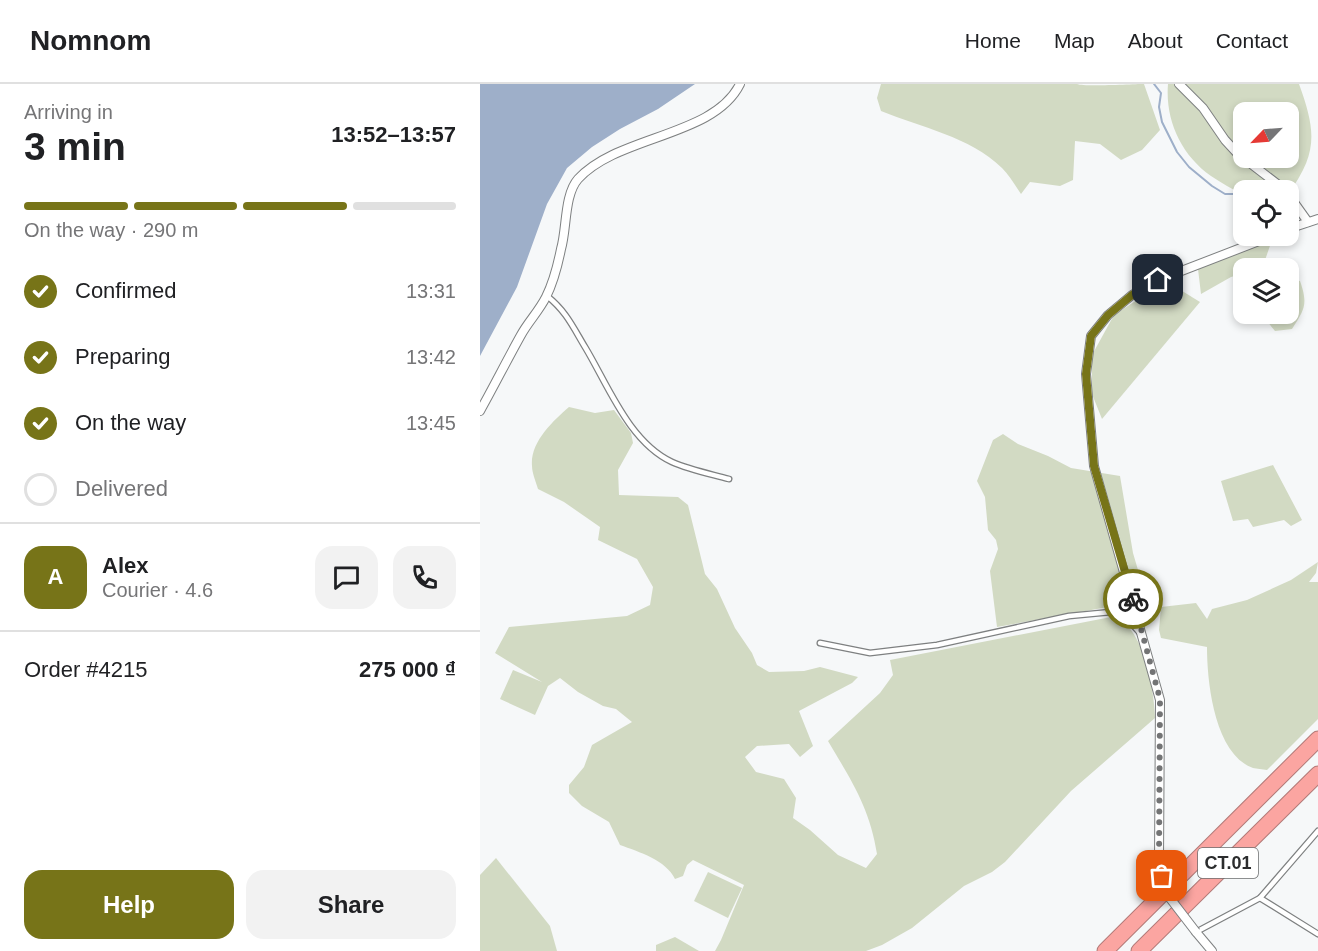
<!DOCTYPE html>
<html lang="en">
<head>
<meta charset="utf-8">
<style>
	:root { --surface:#fff; --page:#f2f2f2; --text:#202124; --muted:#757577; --line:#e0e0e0; --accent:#777418 }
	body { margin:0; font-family:Arial,sans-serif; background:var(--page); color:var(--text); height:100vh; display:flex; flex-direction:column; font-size:22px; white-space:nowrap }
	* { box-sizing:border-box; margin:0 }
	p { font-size:20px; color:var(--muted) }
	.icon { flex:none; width:33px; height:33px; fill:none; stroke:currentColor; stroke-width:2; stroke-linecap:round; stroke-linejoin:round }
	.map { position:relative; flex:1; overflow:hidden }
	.sheet { display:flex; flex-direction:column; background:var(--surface); width:480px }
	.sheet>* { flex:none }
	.needle { width:39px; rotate:245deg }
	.tools { position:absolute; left:753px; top:18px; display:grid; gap:12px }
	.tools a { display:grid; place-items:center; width:66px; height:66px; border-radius:12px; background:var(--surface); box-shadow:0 3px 9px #0003; font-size:30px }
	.pin { position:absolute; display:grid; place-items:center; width:51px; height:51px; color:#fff; margin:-26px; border-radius:12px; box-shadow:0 3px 9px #0006 }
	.courier { position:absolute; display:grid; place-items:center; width:60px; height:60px; margin:-30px; border:4px solid #777418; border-radius:50%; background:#fff; color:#222; box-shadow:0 2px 8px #0007 }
	.overview em { font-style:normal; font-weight:600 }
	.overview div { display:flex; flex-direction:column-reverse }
	.overview { display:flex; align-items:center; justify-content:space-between; height:102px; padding:0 24px }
	h1 { font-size:39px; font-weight:600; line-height:45px }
	.bar { display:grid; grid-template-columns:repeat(4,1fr); gap:9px 6px; align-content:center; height:72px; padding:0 24px }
	.bar i { height:8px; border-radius:4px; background:var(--line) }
	.bar .on { background:var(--accent) }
	.bar p { grid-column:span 4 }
	.line { display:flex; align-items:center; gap:15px; padding:0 24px; border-top:2px solid var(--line) }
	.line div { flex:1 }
	.round { display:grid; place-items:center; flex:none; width:63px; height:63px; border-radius:18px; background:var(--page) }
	ol { padding:0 24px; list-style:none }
	li { display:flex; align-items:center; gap:18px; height:66px }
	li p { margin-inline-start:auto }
	li .icon { padding:6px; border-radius:50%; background:var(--accent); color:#fff; stroke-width:4 }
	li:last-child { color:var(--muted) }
	li i { width:33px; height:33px; border:3px solid var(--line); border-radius:50% }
	.action { display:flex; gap:12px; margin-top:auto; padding:12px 24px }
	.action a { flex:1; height:69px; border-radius:18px; background:var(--accent); color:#fff; font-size:24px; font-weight:600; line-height:69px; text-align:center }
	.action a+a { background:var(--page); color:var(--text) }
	header { display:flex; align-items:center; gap:36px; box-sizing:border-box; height:84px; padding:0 30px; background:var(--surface); border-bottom:2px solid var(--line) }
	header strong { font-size:28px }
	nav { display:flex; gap:33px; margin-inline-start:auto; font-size:21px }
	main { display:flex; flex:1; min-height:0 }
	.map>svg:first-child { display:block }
</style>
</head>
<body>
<header>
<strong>Nomnom</strong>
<nav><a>Home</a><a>Map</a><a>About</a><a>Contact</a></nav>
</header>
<main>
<section class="sheet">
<div class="overview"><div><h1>3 min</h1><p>Arriving in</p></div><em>13:52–13:57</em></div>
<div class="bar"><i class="on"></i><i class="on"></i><i class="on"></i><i></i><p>On the way · 290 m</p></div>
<ol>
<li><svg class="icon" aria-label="check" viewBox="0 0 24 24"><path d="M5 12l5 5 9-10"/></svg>Confirmed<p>13:31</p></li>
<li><svg class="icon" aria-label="check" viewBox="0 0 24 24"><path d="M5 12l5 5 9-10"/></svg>Preparing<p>13:42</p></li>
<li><svg class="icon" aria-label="check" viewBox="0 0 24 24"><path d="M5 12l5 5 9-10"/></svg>On the way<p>13:45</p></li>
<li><i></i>Delivered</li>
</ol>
<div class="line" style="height:108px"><b class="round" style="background:var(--accent);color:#fff">A</b><div><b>Alex</b><p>Courier · 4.6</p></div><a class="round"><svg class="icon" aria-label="chat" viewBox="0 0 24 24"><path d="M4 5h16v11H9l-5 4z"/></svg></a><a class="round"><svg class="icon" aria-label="phone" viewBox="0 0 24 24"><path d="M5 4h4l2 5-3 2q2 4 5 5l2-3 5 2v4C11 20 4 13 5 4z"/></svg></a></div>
<div class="line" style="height:78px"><div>Order #4215</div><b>275 000 ₫</b></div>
<div class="action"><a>Help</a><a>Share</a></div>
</section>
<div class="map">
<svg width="838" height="867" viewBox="0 0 838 867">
	<rect width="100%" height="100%" fill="#f6f8f9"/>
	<g fill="#d2dac3" fill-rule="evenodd">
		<path d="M401,0H597C604,3 652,0 664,0L680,46L662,66L641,76L620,60L595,57L593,96L580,102L550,98L541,110C535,101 529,91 522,84C489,52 442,44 401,27L397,14Z"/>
		<path d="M819,0C836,47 838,68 809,109L808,106H764L763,111C753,105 741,99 731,92C701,71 685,36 688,0ZM764,28H808V74H764Z"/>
		<path d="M792,156L784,179L791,184H764L763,190L751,193L721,210L718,185Z"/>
		<path d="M809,194L820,197C828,220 825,225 812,245L795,247L781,230H808Z"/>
		<path d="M686,197L720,218L622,335L612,310V271L634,231Z"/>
		<path d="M89,323L115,329L134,326L151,349L153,359L138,386L139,411L198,413L208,421L225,490L237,505L255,544L272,569L277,581L289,588L324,587L340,583L378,593L372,599L319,627L333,662L320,673L309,660L277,662L265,673L276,688L304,695L316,714L313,734L330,746L358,771L386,784L397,770C390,724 371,696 348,657L400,609L413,591L410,576L631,533C637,537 647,540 651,546C667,568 674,607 675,634L591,707L525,778L512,788L484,802L432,844L402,861L386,867H235L241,856L264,801L213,776L207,781L203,792L195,795C186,776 159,768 140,761L129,738L102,722L89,709V701L104,683L112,661L152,638L136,625L123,622L98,608L80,594L68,602L55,631L20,615L33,586L62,598L15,569L29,543L147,532L170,521L173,503L157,475L118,456L120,443L84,418L58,405C56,398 52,389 52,382C50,358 73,337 89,323Z"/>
		<path d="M523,350L538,360L568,372L591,384L640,392L653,469L658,486V497L651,508L639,518L628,523L517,543L510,487L518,465L516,456L508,446L505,413L497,397L513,356Z"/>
		<path d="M793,381L822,436L811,442L804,436L773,443L768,435L753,437L741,397Z"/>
		<path d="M838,478L836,489L829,498H838V635L787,686C782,685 777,685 773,684C734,670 727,597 727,563L681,554L679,546L681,523L716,519L727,535L732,525L767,516L811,496Z"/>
		<path d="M16,774L70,842L77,867H0V791Z"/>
		<path d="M228,788L262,804L248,834L214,817Z"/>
		<path d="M195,853L219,867H176V861Z"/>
	</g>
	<path fill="#9eafc9" d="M0,0H215L178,25L140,45L112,63L87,84L67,120L37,203L0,272Z"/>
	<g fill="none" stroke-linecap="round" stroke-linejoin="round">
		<path stroke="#9eafc9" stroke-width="2" d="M674,0L681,9L679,23L682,38L697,68L709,83L732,102L745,110H764"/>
		<g stroke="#7e8081" stroke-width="7">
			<g id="lane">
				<path d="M67,212C86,227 93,243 105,263C128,301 149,358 192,378C210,386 231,390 249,395"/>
				<path d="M340,559L390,569L457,561L589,532L631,528L650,538L659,548"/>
				<path d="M780,814L838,850"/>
				<path d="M716,848L780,814L838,747"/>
			</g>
		</g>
		<g stroke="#7e8081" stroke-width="10">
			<g id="street">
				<path d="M699,0L723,24L745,56L757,69L805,106"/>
				<path d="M808,110L828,138"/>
				<path d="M808,145L838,135"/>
				<path d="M0,327C14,302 27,276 41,251C48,238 59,227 66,213C73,199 78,180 81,165C87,145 84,111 98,95C138,51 234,53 260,0"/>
				<path d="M686,808L679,776L680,616L614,382L606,290L611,252L628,231L652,211L678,196L792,152"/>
				<path d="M716,848L732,867"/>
			</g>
		</g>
		<g stroke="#b37b79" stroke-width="17">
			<g id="highway">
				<path d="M625,867L838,655"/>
				<path d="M659,867L838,690"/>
			</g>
		</g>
		<use href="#lane" stroke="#fff" stroke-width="4.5"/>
		<use href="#street" stroke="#fff" stroke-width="8"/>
		<use href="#highway" stroke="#fba5a1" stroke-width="15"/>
		<g stroke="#7e8081" stroke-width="10" stroke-linecap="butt">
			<path id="street-bridge" d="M686,809L716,848"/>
		</g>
		<use href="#street-bridge" stroke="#fff" stroke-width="8"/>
	</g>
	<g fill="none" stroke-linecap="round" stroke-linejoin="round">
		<path stroke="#737475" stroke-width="6" stroke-dasharray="0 10.8" d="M653,515L680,615L679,776L682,792"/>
		<path stroke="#777418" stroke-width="8" d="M653,515L614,382L606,290L611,252L628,231L652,211L678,196"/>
	</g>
	<g text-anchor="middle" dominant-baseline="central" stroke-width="5" stroke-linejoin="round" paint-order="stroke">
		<rect fill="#fff" stroke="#6b6c6d" stroke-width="1.5" x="718" y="764" width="60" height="30" rx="4.5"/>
		<g font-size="18" font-weight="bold" fill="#2c2d2e">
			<text x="748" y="779">CT.01</text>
		</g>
	</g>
</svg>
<div class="tools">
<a><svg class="needle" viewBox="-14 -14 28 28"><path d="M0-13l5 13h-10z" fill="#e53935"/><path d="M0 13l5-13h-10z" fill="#757577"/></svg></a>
<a><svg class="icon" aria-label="locate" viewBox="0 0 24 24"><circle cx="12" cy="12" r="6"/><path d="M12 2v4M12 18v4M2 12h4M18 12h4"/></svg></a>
<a><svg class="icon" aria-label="layers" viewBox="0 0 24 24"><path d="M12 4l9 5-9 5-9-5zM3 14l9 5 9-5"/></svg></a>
</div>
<div class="pin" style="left:682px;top:792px;background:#ea580c"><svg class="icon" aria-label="bag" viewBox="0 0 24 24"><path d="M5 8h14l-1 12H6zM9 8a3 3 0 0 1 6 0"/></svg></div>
<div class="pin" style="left:678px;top:196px;background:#1f2937"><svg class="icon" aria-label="home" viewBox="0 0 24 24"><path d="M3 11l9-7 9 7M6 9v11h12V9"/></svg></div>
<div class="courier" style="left:653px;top:515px"><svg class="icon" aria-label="bike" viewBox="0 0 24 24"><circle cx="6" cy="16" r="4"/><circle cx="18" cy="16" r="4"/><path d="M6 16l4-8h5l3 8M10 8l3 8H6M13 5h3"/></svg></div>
</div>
</main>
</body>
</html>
